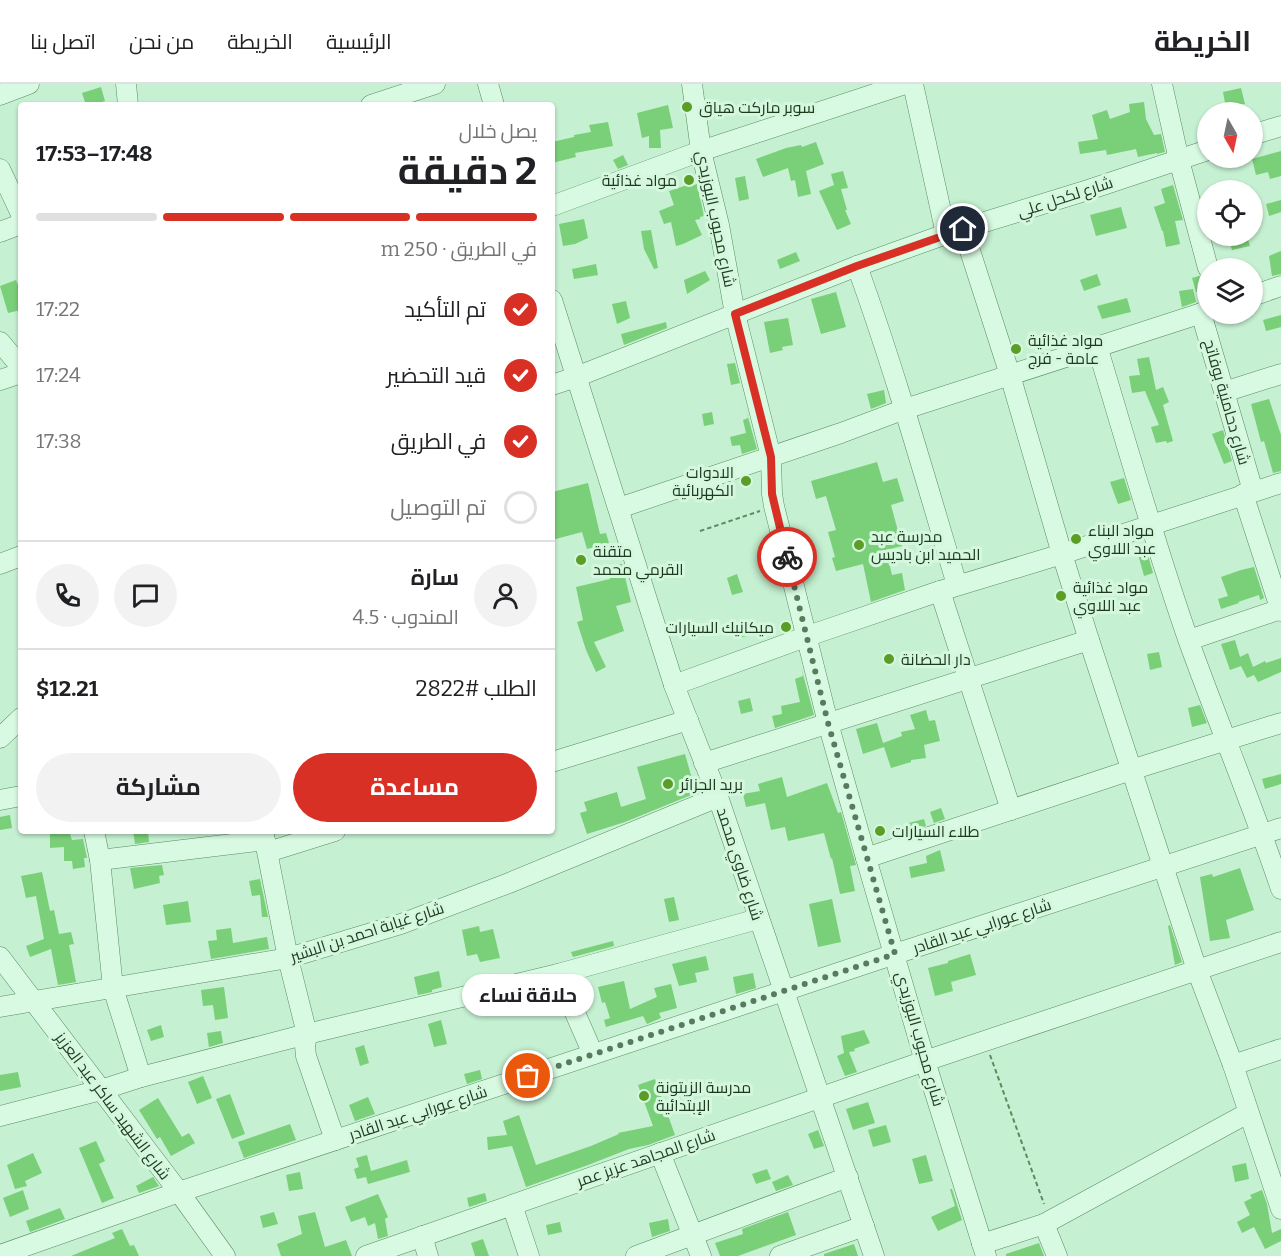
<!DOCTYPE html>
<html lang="ar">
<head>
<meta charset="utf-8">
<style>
	:root { --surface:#fff; --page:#f2f2f2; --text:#202124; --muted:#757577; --line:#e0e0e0; --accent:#d93025 }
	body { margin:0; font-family:Bitter,Cairo,serif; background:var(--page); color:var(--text); direction:rtl; height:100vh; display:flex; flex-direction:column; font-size:22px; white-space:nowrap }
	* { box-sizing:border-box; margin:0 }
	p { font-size:20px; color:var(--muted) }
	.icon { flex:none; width:33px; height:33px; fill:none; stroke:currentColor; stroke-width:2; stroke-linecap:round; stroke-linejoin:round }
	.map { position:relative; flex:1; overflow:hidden; direction:ltr }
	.panel { position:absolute; left:18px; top:18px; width:537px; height:732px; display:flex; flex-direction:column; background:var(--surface); border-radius:6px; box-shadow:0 2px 4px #0004; direction:rtl }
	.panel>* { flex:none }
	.needle { width:39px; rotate:171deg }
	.buttons { position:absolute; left:1197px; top:18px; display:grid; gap:12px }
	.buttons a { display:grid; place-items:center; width:66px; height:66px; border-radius:50%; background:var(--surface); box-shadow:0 2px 4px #0004; font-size:30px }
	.pin { position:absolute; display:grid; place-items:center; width:51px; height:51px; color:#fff; margin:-26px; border:3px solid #fff; border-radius:50%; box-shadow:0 2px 6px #0007 }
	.courier { position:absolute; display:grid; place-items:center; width:60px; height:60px; margin:-30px; border:4px solid #d93025; border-radius:50%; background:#fff; color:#222; box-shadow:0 2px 8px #0007 }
	.bubble { position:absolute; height:42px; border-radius:21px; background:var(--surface); box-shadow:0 2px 4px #0004; font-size:20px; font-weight:700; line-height:42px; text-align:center; direction:rtl }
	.headline em { font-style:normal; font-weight:700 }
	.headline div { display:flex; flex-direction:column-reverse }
	.headline { display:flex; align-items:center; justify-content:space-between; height:102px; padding:0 18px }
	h1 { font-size:39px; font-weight:700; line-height:45px }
	.bar { display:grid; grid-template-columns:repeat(4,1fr); gap:9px 6px; align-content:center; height:72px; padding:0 18px }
	.bar i { height:8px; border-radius:4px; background:var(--line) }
	.bar .current { background:var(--accent) }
	.bar p { grid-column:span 4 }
	.line { display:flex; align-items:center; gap:15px; padding:0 18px; border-top:2px solid var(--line) }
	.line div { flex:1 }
	.round { display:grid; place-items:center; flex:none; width:63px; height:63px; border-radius:32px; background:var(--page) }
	ol { padding:0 18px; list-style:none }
	li { display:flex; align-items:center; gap:18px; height:66px }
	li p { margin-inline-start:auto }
	li .icon { padding:6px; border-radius:50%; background:var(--accent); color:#fff; stroke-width:4 }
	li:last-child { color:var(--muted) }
	li i { width:33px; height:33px; border:3px solid var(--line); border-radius:50% }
	.cta { display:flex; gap:12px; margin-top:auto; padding:12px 18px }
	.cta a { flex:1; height:69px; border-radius:36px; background:var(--accent); color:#fff; font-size:24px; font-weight:700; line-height:69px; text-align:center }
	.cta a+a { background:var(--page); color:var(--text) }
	header { display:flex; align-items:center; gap:36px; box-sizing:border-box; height:84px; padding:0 30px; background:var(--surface); border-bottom:2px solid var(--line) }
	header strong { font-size:28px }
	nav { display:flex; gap:33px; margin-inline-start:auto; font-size:21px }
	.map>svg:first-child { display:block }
</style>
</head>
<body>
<header>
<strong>الخريطة</strong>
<nav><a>الرئيسية</a><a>الخريطة</a><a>من نحن</a><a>اتصل بنا</a></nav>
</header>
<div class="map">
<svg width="1281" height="1172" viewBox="0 0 1281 1172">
	<rect width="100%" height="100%" fill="#c5f0d1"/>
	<g fill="#7acf79">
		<path d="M101,3L105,17L93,21H86L82,9Z"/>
		<path d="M1241,4L1245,20L1226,24L1223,8Z"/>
		<path d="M1144,18L1146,35L1154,51L1161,50L1165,68L1157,70V69L1138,73L1136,65L1107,71L1106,66L1080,70L1078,58L1098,55L1092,31L1107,26L1110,35L1130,28L1129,20Z"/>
		<path d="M668,21L673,44L660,46L661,64H649V52L642,54L637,29Z"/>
		<path d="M608,38L613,62L575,69L576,73L552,79V58L574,53V51L591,48L589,41Z"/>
		<path d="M816,58L824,80L806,87L811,110L798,113L795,96L791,97L788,84L763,93L756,75L786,64L801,61L802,63Z"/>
		<path d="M1281,67V92L1270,95L1268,88L1256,91L1252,75Z"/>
		<path d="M623,71L628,81L618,85L613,76Z"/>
		<path d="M843,87L848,104L841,105L847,126H845L851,140L837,146L819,107L834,101L831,90Z"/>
		<path d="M745,92L749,115L739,117L735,94Z"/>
		<path d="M690,100L691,102L697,100L704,132L700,133V135L695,136L702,151L683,160L676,162L671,138L664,140L659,127L674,121L669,107Z"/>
		<path d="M1173,101L1183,136L1175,137L1180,160L1166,163L1163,147H1162L1154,123L1165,119L1161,105Z"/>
		<path d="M1281,116V128L1269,132L1266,120Z"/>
		<path d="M1121,123L1127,144L1096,152L1090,131Z"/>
		<path d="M584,135L588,154L575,160L563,162L559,140Z"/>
		<path d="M651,146L658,184L654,185L644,165L641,147Z"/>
		<path d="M1228,152H1247L1250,162L1232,166Z"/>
		<path d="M1281,167V190L1272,192L1269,172Z"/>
		<path d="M796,168L800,177L780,185L777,176Z"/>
		<path d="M596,180L598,191L574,195L572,185Z"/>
		<path d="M705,187L710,196L687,210L684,196Z"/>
		<path d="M1097,190L1101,201L1084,207L1080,196Z"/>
		<path d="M1199,192L1208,196V205L1196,208L1192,194Z"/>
		<path d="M16,196L21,209V226L8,229L0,202Z"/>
		<path d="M1193,205L1196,218L1182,223L1179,207Z"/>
		<path d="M836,208L846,243L821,250L811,215Z"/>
		<path d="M1127,214L1131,228L1102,235L1097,222Z"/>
		<path d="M626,217L630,234L617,240L612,220Z"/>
		<path d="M1281,231V243L1266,247L1263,236Z"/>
		<path d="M788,234L793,261L782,263L783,266L770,269L764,238Z"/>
		<path d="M666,238L667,244L624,261L621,250Z"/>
		<path d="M1149,273L1156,306L1163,303L1169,318L1163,321L1173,357L1167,359L1166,357L1156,359L1151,343L1159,341L1145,307L1132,309L1129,292L1140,291L1137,275Z"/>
		<path d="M735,279L740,299L731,301L727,280Z"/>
		<path d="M884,306L886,319L871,325L867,310Z"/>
		<path d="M1269,315L1281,351V387L1273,389L1264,357L1261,358L1251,320Z"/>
		<path d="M746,326L757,365L742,370L740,361L732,362L730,353L746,349L743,336L748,334Z"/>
		<path d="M712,328L714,340L704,342L702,330Z"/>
		<path d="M1223,346L1232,377L1224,380L1212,350Z"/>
		<path d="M877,378L883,398L897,394L904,417L891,421L902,462L886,466L892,491L902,489L905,506L871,518L863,480L836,487L832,474L835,473L828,448L836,446L826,412L816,415L811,397Z"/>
		<path d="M1124,394L1131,416L1118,420L1110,398Z"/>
		<path d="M588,399L600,450L606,449L609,459L587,465L582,448L552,456V408Z"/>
		<path d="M1147,468L1153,489L1144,492L1138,470Z"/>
		<path d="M622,480L631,518L616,522L624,547L594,558L606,583L596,588L586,566L577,538L583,536L576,503L610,495L607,483Z"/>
		<path d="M1254,483L1264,514L1260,516L1259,511L1238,518L1239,519L1221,525L1218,515L1228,512L1221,493L1241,486Z"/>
		<path d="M737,490L743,508L732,511L727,494Z"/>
		<path d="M748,537L751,551L738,554L735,539Z"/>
		<path d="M1235,556L1240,573L1248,569L1253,583L1265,577L1266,579L1281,574V588L1258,598L1254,591L1247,594L1241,582L1230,586L1221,560Z"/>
		<path d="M1159,568L1162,583L1150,586L1147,570Z"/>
		<path d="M801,583L814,631L775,644L772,632L782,630L781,622L800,618L795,595L803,592Z"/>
		<path d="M750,614L753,627L741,630L738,617Z"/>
		<path d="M1200,621L1207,639L1192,643L1188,624Z"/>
		<path d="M926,626L929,637L935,636L940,657L924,661L926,674L911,676V678L891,684L884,663L863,670L856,645L877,639L883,659L902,652L901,648L915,645L910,631Z"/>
		<path d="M685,670L696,709L625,738L587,750L580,729L587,727L584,718L617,708L621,723L646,715L637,683Z"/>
		<path d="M1281,690V700L1265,705L1262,695Z"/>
		<path d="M782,693L787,713L827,699L838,729L841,728L856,781L850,782L855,807L840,810L832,774L831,775L824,749L788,757L785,743L771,746L765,719L746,723L743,710L760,707L758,700Z"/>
		<path d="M941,724L945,735L934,739L930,728Z"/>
		<path d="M10,731L12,744L0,746V733Z"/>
		<path d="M924,735L926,742L907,748L905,740Z"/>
		<path d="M50,747H69L72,756L83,755L87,774H84L85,783L73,785L72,777H64V763L50,764Z"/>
		<path d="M133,747H148L149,758L135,760Z"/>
		<path d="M940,766L945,787L911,794L909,783L927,779L926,772Z"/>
		<path d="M162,781L164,791L159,792L160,799L134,805L130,784Z"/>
		<path d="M1240,784L1254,826L1226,836L1230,854L1210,857L1200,793L1212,790L1213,793Z"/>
		<path d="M42,788L50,827L54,826L59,850L71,848L74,860L69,861L76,898L58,901L51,865L30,873L26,862L44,855L36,812L26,814L21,792Z"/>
		<path d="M260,795L268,833H262L260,811L252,812L249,797Z"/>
		<path d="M674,813L679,836L669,838L664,815Z"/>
		<path d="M832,815L841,858L818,863L809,820Z"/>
		<path d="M188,817L191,838L166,841L163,821Z"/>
		<path d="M1170,841L1182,878L1175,881L1168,842Z"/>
		<path d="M479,842L480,848L493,845L500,874L480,878L477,870L467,872L462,846Z"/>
		<path d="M231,844L233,859L267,853L269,865L211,875L208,857L217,856L216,846Z"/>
		<path d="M613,857L614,862L573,873L571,868Z"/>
		<path d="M970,870L976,891L951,898L953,907L935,912L928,884L948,879V877Z"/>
		<path d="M706,872L709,886L695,889L697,898L679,902L672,880Z"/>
		<path d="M439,887L442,903L432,906V908L418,911L414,893Z"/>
		<path d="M753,889L756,904L736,910L733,893Z"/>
		<path d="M624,897L630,925L657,913L654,904L671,900L677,924L659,929L661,934L647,940L643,932L606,943L604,936L610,934L605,918L602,919L598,903Z"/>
		<path d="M224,903L228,934L215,936L213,921L203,922L201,906Z"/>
		<path d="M441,936L447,960L434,963L428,940Z"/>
		<path d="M161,941L164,953L151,957L147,946Z"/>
		<path d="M864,946L870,959L854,965L855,967L849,968L857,988L845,992L837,972L844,969L841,952Z"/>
		<path d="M221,947L223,959L209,963L207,949Z"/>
		<path d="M364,961L369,979L360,982L355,964Z"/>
		<path d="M480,986L482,995L467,1000L464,990Z"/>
		<path d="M18,988L21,1003L0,1007V991Z"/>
		<path d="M203,992L212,1014L197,1020L188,998Z"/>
		<path d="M655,995L675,1051L648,1061L629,1065L588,1081L526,1103L512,1062L488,1066L487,1053L507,1051L503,1037L519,1031L536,1081L591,1062L619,1050L618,1049L653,1042L638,1001Z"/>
		<path d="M230,1010L245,1050L232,1055L216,1015Z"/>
		<path d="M368,1013L375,1030L355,1037L349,1021Z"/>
		<path d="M158,1014L182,1053L189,1049L195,1059L171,1072L160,1053L157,1055L139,1026Z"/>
		<path d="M868,1018L875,1039L853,1046L846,1025Z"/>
		<path d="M290,1040L296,1056L244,1074L238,1058Z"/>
		<path d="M886,1041L891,1058L873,1063L868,1046Z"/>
		<path d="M818,1046L824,1062L814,1065L808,1050Z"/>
		<path d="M96,1057L105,1077L99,1080L114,1114L102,1119L79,1064Z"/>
		<path d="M33,1069L42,1089L25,1097L27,1102L15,1105L7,1081Z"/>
		<path d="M367,1071L371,1087L407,1076L410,1088L368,1100L366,1093L357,1095L354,1085L359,1083L356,1074Z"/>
		<path d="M926,1071L933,1097L919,1100L912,1075Z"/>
		<path d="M1246,1079L1249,1095L1235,1098L1232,1082Z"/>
		<path d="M767,1085L771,1095L756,1100L752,1090Z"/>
		<path d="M300,1088L303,1105L289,1107L286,1091Z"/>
		<path d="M788,1091L793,1101L776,1107L772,1098Z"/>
		<path d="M153,1093L159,1102L139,1109L136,1102Z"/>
		<path d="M950,1105H952L962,1136L938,1147L931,1133L955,1122Z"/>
		<path d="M23,1106L29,1125L10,1133L3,1114Z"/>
		<path d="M1262,1106L1267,1120L1272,1149L1281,1145V1157L1265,1165L1254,1143L1242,1149L1237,1138L1250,1131L1244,1118L1252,1114L1250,1111Z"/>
		<path d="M485,1109L487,1117L469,1123L467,1114Z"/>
		<path d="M378,1110L388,1133L385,1135L388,1152L378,1155L375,1139L368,1142L365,1133L351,1138L345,1123Z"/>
		<path d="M60,1124L65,1135L30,1148L26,1137Z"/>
		<path d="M274,1128L278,1140L263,1144L260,1132Z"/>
		<path d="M315,1128L325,1163L346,1156L352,1172H281L277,1160L302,1150L298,1132Z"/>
		<path d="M788,1128L796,1151L738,1172H720L715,1159L743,1150L742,1145Z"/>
		<path d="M668,1135L670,1147L652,1153L649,1139Z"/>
		<path d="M560,1138L562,1148L548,1151L546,1141Z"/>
		<path d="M122,1145L130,1162L134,1161L139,1172H71L115,1154L112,1149Z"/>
		<path d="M483,1155L489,1172H475L471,1159Z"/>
		<path d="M1039,1159L1044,1172H1006V1170Z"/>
		<path d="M854,1160L858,1172H824V1170Z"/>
	</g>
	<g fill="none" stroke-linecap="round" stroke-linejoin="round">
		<g stroke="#5a8c5f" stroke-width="21">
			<g id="minor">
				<path d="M126,0L128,21"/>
				<path d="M488,0L494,21"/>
				<path d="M692,0L701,67L719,141L735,230L771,373L772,410L774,422L828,639L866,774L925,977L986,1172"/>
				<path d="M913,0L946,150"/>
				<path d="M1162,0L1179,76L1208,184"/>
				<path d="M0,11L29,0"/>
				<path d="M371,21L435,0"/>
				<path d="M1252,51L1281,42"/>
				<path d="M0,85L21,130"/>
				<path d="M552,122L701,67L905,0"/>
				<path d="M963,145L1010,291L1062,470L1089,556L1197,886L1233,981L1281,1125"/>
				<path d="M0,148L21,140"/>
				<path d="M857,182C895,287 925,394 957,501"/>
				<path d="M1252,212L1281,202"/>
				<path d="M552,216L674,601L718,713L874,1172"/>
				<path d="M1201,229L1253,407"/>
				<path d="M0,258L21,283"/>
				<path d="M1097,262C1127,361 1155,461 1189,558C1219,641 1253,722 1281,805"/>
				<path d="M0,296L21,289"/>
				<path d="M552,301L576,293L857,182L946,150L1088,106L1208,66"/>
				<path d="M1224,308L1281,290"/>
				<path d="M1243,410L1281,527"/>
				<path d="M619,424L841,349L905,325L1208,227"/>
				<path d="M0,480L21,472"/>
				<path d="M940,507L1011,726"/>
				<path d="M1189,556L1281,525"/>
				<path d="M674,601L808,552L940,507L1062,470L1281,399"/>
				<path d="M0,654L21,634"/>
				<path d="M552,678L688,636"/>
				<path d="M704,679L1089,556"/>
				<path d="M0,716L21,712"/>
				<path d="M94,747L100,776L113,904L141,993"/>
				<path d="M263,747L288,874L307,950L305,962L306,972L335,1056"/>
				<path d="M268,768L335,747"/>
				<path d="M866,774L1131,686L1281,639"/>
				<path d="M100,776L265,756"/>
				<path d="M0,873L179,1108L225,1172"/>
				<path d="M558,890L593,970"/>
				<path d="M0,923L288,874L401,840L509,799L718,713"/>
				<path d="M1233,981L1281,965"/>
				<path d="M0,1032L101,1006L141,993L307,950L558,890L758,835"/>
				<path d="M660,1069L701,1172"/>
				<path d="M512,1121L529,1172"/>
				<path d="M1044,1140L1057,1172"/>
				<path d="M422,1152L428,1172"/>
				<path d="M982,1160L1044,1140L1248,1029"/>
				<path d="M0,1171L179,1108L895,870L1281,744"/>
				<path d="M366,1172L925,977L1281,858"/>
				<path d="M636,1172L848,1093"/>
				<path d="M780,1172L864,1142"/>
			</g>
		</g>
		<g stroke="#5a8c5f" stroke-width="2" stroke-dasharray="4.5 3" stroke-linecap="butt">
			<path d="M700,447L760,427"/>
			<path d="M990,971L1044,1120"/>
		</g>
		<use href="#minor" stroke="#d8fae2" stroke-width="20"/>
	</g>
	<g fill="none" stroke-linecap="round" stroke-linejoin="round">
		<path stroke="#587a5e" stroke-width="6" stroke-dasharray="0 10.8" d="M528,992L895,870L828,639L787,473"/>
		<path stroke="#d93025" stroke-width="8" d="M787,473L772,410L771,373L735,230L857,182L963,145"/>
	</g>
	<g fill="#5a9d27" stroke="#d5f7de" stroke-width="2">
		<circle cx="687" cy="23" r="6"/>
		<circle cx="689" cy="96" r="6"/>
		<circle cx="1016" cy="265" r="6"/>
		<circle cx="746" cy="397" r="6"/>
		<circle cx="1076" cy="455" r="6"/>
		<circle cx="859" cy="461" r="6"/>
		<circle cx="581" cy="476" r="6"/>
		<circle cx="1061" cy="512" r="6"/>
		<circle cx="786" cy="543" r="6"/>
		<circle cx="889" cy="575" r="6"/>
		<circle cx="668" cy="700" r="6"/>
		<circle cx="880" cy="747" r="6"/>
		<circle cx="644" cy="1012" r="6"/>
	</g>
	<g text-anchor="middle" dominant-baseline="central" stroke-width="6" stroke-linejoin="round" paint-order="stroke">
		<g font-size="16" fill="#1e3b20" stroke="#d5f7de" text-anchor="start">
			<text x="699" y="23">سوبر ماركت هياق</text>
			<text x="677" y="96" text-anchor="end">مواد غذائية</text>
			<text x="1028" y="256">مواد غذائية<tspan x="1028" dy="18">عامة - فرج</tspan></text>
			<text x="734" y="388" text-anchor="end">الادوات<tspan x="734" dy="18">الكهربائية</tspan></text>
			<text x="1088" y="446">مواد البناء<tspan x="1088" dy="18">عبد اللاوي</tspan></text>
			<text x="871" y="452">مدرسة عبد<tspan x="871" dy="18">الحميد ابن باديس</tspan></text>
			<text x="593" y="467">متقنة<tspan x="593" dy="18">القرمي محمد</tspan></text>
			<text x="1073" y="503">مواد غذائية<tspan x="1073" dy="18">عبد اللاوي</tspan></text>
			<text x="774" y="543" text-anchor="end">ميكانيك السيارات</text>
			<text x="901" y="575">دار الحضانة</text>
			<text x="680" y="700">بريد الجزائر</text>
			<text x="892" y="747">طلاء السيارات</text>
			<text x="656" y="1003">مدرسة الزيتونة<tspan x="656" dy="18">الإبتدائية</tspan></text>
		</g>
		<g font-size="16" fill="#1e3b20" stroke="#d5f7de">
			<text transform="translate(1065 113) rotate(-18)">شارع لكحل علي</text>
			<text transform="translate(716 135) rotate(78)">شارع محبوب البوزيدي</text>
			<text transform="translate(1227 318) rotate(74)">شارع دحامنية بوفاتح</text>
			<text transform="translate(740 780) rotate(72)">شارع ضاوي محمد</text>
			<text transform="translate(982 842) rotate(-18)">شارع عورابي عبد القادر</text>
			<text transform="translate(367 848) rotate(-18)">شارع غيابة احمد بن البشير</text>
			<text transform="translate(920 955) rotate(74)">شارع محبوب البوزيدي</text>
			<text transform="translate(113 1022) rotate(53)">شارع الشهيد ساكر عبد العزيز</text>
			<text transform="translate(418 1029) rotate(-18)">شارع عورابي عبد القادر</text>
			<text transform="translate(646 1074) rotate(-19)">شارع المجاهد عزيز عمر</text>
		</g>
	</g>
</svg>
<div class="buttons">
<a><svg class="needle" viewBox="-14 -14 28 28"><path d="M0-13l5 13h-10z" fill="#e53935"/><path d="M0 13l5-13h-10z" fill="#757577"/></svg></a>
<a><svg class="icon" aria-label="locate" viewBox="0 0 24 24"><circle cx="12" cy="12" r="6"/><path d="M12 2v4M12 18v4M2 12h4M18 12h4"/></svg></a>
<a><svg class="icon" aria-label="layers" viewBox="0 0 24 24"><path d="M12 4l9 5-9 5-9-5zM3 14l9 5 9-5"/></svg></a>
</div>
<div class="pin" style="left:528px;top:992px;background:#ea580c"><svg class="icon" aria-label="bag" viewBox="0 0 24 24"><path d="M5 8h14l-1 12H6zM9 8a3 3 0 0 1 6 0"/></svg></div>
<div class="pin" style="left:963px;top:145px;background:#1f2937"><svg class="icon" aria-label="home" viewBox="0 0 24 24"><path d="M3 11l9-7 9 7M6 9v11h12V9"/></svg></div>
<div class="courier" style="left:787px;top:473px"><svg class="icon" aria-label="bike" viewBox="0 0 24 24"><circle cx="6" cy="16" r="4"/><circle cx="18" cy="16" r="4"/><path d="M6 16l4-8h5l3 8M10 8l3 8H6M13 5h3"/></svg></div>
<div class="bubble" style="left:462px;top:890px;width:132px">حلاقة نساء</div>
<section class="panel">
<div class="headline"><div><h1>2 دقيقة</h1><p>يصل خلال</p></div><em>17:48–17:53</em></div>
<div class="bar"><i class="current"></i><i class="current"></i><i class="current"></i><i></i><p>في الطريق · 250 m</p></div>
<ol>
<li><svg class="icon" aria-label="check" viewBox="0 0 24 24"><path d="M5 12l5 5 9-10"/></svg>تم التأكيد<p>17:22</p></li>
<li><svg class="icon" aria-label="check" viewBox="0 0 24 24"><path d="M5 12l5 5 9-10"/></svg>قيد التحضير<p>17:24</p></li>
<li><svg class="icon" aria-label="check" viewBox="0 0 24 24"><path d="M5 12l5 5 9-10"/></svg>في الطريق<p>17:38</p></li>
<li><i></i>تم التوصيل</li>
</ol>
<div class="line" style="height:108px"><a class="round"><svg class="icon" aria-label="person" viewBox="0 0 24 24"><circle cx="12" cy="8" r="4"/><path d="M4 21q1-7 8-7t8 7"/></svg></a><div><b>سارة</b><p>المندوب · 4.5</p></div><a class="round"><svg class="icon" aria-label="chat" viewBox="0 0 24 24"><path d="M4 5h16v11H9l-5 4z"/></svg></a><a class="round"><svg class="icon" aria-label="phone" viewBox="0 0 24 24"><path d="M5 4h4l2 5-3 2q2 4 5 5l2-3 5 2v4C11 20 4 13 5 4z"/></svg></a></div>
<div class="line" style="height:78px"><div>الطلب #2822</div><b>$12.21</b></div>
<div class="cta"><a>مساعدة</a><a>مشاركة</a></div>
</section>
</div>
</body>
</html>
